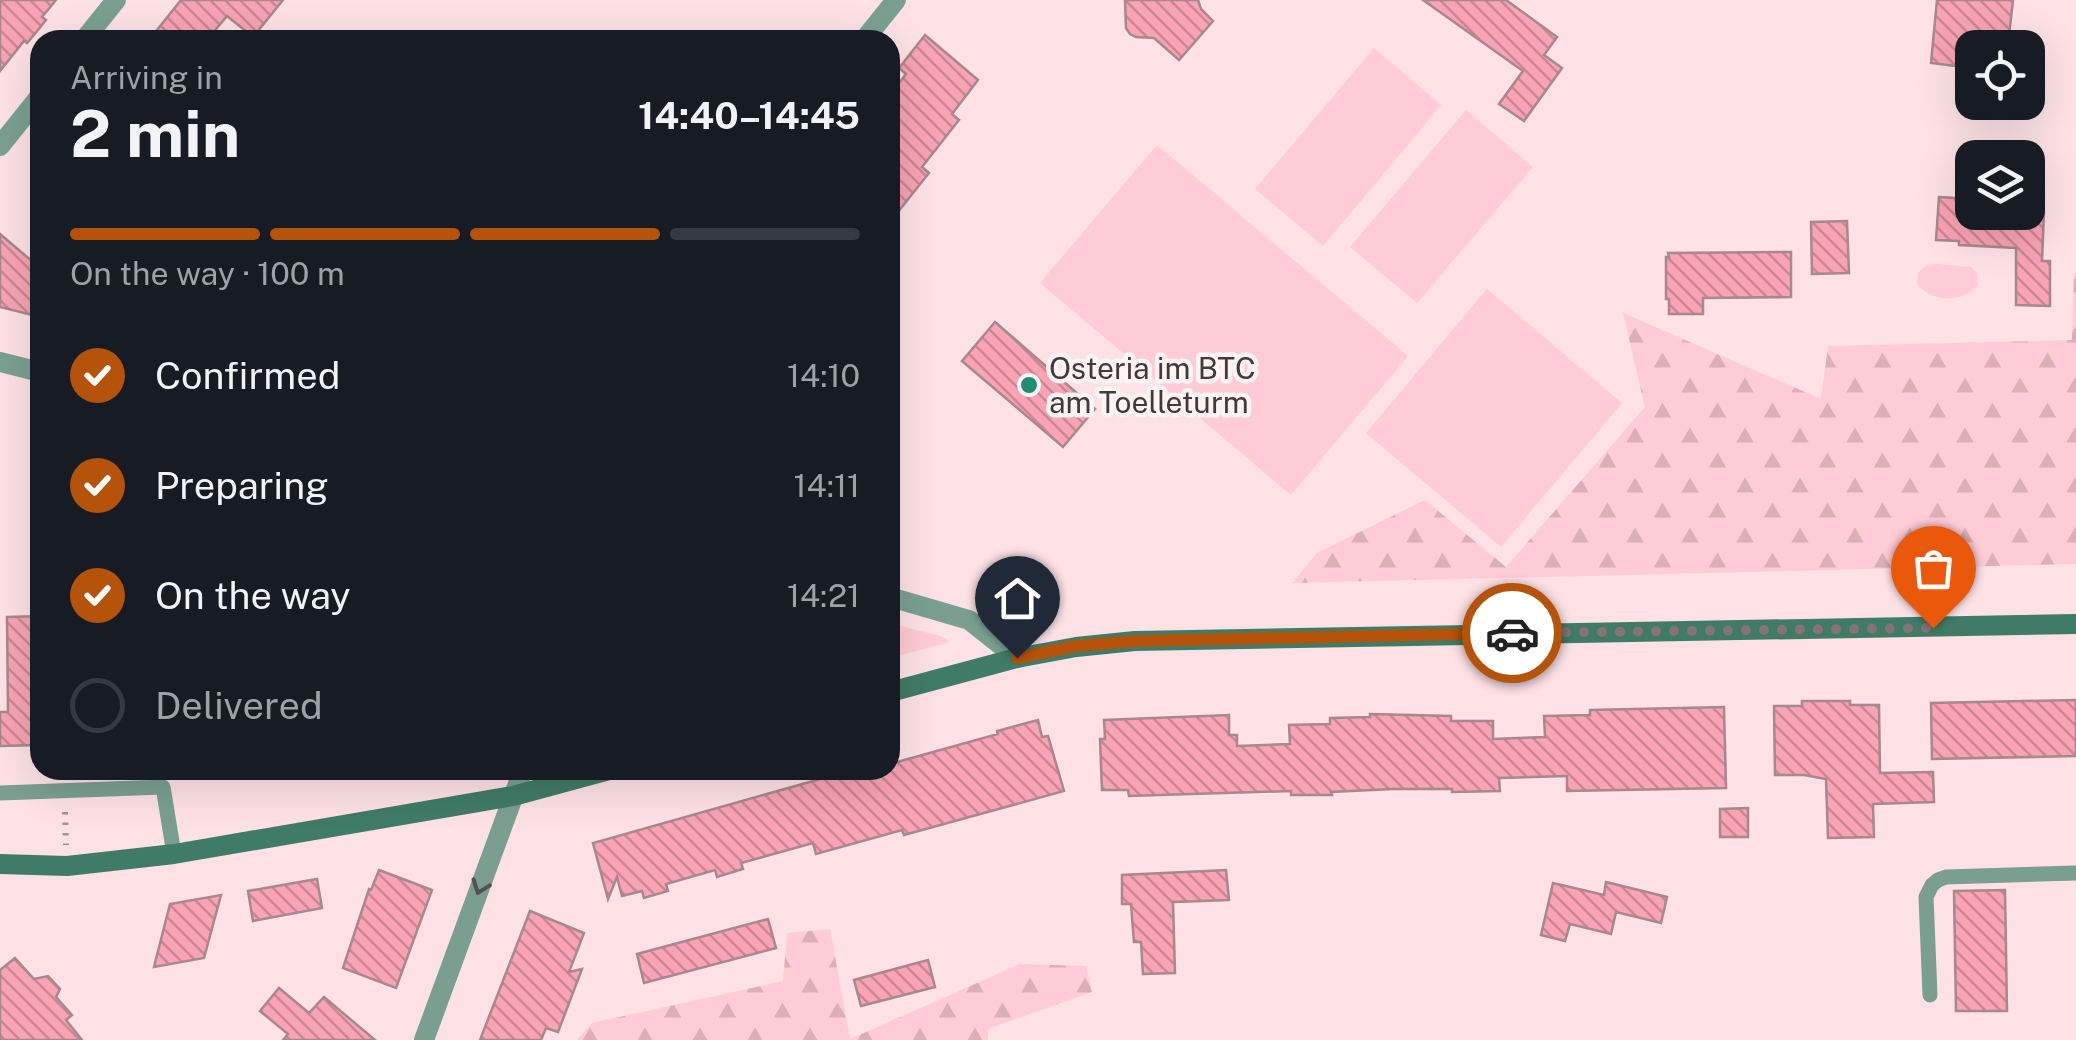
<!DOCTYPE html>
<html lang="en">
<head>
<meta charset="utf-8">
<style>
	:root { --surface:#171b24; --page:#242831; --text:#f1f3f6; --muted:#9ea1a6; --line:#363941; --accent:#b45309 }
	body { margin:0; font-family:"Public Sans",sans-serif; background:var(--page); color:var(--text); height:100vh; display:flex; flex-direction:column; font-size:38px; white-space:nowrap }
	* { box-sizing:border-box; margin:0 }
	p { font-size:32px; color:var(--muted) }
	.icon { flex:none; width:55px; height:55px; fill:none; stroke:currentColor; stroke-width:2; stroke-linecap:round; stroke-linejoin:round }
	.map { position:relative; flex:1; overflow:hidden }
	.side { position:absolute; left:30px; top:30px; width:870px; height:750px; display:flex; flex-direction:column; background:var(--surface); border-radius:30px; box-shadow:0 10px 40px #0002 }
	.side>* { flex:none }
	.buttons { position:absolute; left:1955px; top:30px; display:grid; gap:20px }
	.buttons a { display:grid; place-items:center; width:90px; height:90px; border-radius:20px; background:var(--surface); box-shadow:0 10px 40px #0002; font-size:50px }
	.pin { position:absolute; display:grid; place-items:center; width:85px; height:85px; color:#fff; margin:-102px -42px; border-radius:50% 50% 50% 0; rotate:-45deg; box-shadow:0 0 10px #0007 }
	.pin .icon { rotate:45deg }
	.courier { position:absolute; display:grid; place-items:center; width:100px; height:100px; margin:-50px; border:8px solid #b45309; border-radius:50%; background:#fff; color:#222; box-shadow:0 2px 12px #0007 }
	.headline em { font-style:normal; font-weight:700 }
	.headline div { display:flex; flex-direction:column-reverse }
	.headline { display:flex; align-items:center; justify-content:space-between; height:170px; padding:0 40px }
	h1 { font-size:65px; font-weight:700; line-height:75px }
	.bar { display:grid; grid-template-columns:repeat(4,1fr); gap:15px 10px; align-content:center; height:120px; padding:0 40px }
	.bar i { height:12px; border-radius:8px; background:var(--line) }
	.bar .current { background:var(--accent) }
	.bar p { grid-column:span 4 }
	ol { padding:0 40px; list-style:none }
	li { display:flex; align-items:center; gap:30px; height:110px }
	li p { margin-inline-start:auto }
	li .icon { padding:10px; border-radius:50%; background:var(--accent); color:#fff; stroke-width:4 }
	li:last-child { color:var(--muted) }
	li i { width:55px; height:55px; border:5px solid var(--line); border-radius:50% }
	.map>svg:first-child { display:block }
</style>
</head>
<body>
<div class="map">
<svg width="2076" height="1040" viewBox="0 0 2076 1040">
	<defs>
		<pattern id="forest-firs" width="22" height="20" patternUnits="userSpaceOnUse" patternTransform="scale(2.5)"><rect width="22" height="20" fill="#ffcbd4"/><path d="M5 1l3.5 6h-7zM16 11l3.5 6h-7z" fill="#dcafb7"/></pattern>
		<pattern id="building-back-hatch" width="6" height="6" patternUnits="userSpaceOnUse" patternTransform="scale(2.5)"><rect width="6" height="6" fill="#f9a3b4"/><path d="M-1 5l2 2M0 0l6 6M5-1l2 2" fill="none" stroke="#cb8693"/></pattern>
	</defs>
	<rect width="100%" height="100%" fill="#fde1e5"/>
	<g fill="#ffcbd4">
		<path d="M1374,48L1441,105L1323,246L1255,189Z"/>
		<path d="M1466,110L1533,167L1417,303L1350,247Z"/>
		<path d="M1157,145L1408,356L1291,495L1040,283Z"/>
		<path d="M1937,264L1971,267L1977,273L1978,285C1963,304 1931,302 1917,284L1918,273L1927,265Z"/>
		<path d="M1487,289L1622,403L1501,547L1366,433Z"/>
		<path d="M890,623L940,636L950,642L890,658Z"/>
	</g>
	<g fill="url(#forest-firs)">
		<path d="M2074,273H2076V564L1292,583L1317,553L1425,500L1506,567L1645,407L1623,313L1821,399L1828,346L2072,340Z"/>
		<path d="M830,929L850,1039L1020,964L1086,966L1092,992L988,1029V1040H577L592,1023L783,981L787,933Z"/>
	</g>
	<g fill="url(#building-back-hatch)" stroke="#a8878d" stroke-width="2.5">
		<path d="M0,0H56L42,17L46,20L38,30L27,43L24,41L0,71Z"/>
		<path d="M181,0H283L253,37L227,16L207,40H149Z"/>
		<path d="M1125,0H1198L1201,9L1213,21L1179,60L1154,38L1136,37L1130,34L1126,28Z"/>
		<path d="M1423,0H1506L1557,37L1544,55L1562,68L1524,121L1499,104L1523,71Z"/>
		<path d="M1937,0H2013L2009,36L1999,35L1998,48H1972V68L1931,63Z"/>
		<path d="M925,35L978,80L952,114L959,120L922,167L929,173L890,222V95L906,74L899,68Z"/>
		<path d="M1939,197L1972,199V212H2044L2042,261H2050V306L2016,305V248L1959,245V241L1936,240Z"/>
		<path d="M1847,221L1849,273L1812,274L1811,222Z"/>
		<path d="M0,234L40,268V317L0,307Z"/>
		<path d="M1791,252V297L1703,298V314H1669V299H1666V257H1669L1668,253Z"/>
		<path d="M995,322L1095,409L1063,447L962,361Z"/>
		<path d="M40,616V745L0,746V712H8L7,617Z"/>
		<path d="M2076,700V756L1932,759L1931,703Z"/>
		<path d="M1802,701H1850V705H1879L1880,773L1933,772L1934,802L1873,804L1874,837L1828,838L1826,779L1804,775H1775L1774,706H1802Z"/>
		<path d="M1724,707L1726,788L1567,791V776L1499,778L1500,791L1452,792V789H1393L1331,792L1332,795H1291V791L1129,796L1128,790H1102L1100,739H1105L1104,720L1229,715V735H1237V746L1290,744L1289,725L1330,724V718L1370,717V714L1451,716V721H1493V739L1545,737L1544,716L1590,715V710Z"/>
		<path d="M1038,720L1042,737L1048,736L1064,791L904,835L902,830L816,854L813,843L741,863L743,869L717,877L715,870L666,884L668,891L644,898L642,891L622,896L617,877L608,899L593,843L852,770H890V764L998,734L997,731Z"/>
		<path d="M1748,808V837H1720V809Z"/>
		<path d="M379,870L432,890L396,988L343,968L369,889L371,890Z"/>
		<path d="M1226,870L1229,900L1173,902L1175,973L1143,974L1141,942H1134L1131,904H1122V875Z"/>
		<path d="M317,879L322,908L253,921L248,891Z"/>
		<path d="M1606,882L1667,897L1661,923L1616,912L1611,934L1570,924L1565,941L1541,935L1553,883L1604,895Z"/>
		<path d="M2005,890L2007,1011H1956L1954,891Z"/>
		<path d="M221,895L204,958L154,967L170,904Z"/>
		<path d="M530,911L584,933L569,972L582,969L558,1032L546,1028L541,1040H480Z"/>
		<path d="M768,919L776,948L644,983L637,954Z"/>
		<path d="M15,958L34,979L48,976L60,989L56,997L72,1015L66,1020L82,1040H0V970Z"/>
		<path d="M928,960L935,987L861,1006L854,980Z"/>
		<path d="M279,988L309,1013L324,997L375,1040H283L288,1034L260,1011Z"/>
	</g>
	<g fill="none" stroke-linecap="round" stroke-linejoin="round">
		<path stroke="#a59093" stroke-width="6" stroke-dasharray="2.5 8" stroke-linecap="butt" d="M65,812L66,845"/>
		<g stroke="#7a9f90" stroke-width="15">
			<path d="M0,793L163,787L174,854"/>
			<path d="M1930,995L1926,897L1932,885L1938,880L1946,877L2076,873"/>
		</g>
		<g stroke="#7a9f90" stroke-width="20">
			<path d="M84,40L116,0"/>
			<path d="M864,40L896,0"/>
			<path d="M0,146L40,96"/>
			<path d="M0,362L40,372"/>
			<path d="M890,597L969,620L1017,658"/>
			<path d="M424,1040L523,770"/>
		</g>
		<g stroke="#407b67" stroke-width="20">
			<path d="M890,692L1017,658L1076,647L1135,641C1449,634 1763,632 2076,624"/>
			<path d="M0,864L67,866L174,854L513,796L609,770"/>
		</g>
	</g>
	<defs><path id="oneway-chevron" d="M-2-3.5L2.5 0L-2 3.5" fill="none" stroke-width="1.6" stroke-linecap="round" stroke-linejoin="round" transform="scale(2.5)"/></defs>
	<use stroke="#535250" href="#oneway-chevron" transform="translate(480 887) rotate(110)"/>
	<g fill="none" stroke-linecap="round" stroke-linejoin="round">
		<path stroke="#867376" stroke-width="10" stroke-dasharray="0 18" d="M1512,633L1933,628"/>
		<path stroke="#b45309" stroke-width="12" d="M1017,658L1076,646L1136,641L1512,633"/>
	</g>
	<circle fill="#1e8e6f" stroke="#fbf4f5" stroke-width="4" cx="1029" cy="385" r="10"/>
	<g text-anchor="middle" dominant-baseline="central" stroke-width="9" stroke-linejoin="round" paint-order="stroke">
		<g font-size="30" fill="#46383a" stroke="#fbf4f5" text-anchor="start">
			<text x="1049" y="368">Osteria im BTC<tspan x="1049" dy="34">am Toelleturm</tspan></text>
		</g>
	</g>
</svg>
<div class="buttons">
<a><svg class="icon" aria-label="locate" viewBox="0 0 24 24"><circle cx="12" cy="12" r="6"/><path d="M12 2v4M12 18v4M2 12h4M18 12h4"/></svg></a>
<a><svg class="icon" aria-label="layers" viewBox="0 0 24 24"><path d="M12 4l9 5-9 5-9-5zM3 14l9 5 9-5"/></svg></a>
</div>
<div class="pin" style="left:1933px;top:628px;background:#ea580c"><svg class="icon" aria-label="bag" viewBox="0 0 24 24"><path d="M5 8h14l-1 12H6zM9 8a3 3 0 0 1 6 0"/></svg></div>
<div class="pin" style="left:1017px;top:658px;background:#1f2937"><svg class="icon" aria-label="home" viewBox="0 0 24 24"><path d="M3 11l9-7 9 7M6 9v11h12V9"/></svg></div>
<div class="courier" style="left:1512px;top:633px"><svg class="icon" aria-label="car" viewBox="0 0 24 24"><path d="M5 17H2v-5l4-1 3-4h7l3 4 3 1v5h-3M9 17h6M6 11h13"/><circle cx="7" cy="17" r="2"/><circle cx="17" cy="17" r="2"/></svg></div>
<section class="side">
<div class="headline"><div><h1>2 min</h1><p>Arriving in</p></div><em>14:40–14:45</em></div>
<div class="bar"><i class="current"></i><i class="current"></i><i class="current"></i><i></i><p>On the way · 100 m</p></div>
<ol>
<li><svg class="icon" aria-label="check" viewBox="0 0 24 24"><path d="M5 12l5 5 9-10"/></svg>Confirmed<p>14:10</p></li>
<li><svg class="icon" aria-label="check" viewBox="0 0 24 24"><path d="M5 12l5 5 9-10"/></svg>Preparing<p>14:11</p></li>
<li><svg class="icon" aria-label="check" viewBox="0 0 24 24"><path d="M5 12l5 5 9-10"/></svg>On the way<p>14:21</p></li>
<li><i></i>Delivered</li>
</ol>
</section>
</div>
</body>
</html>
